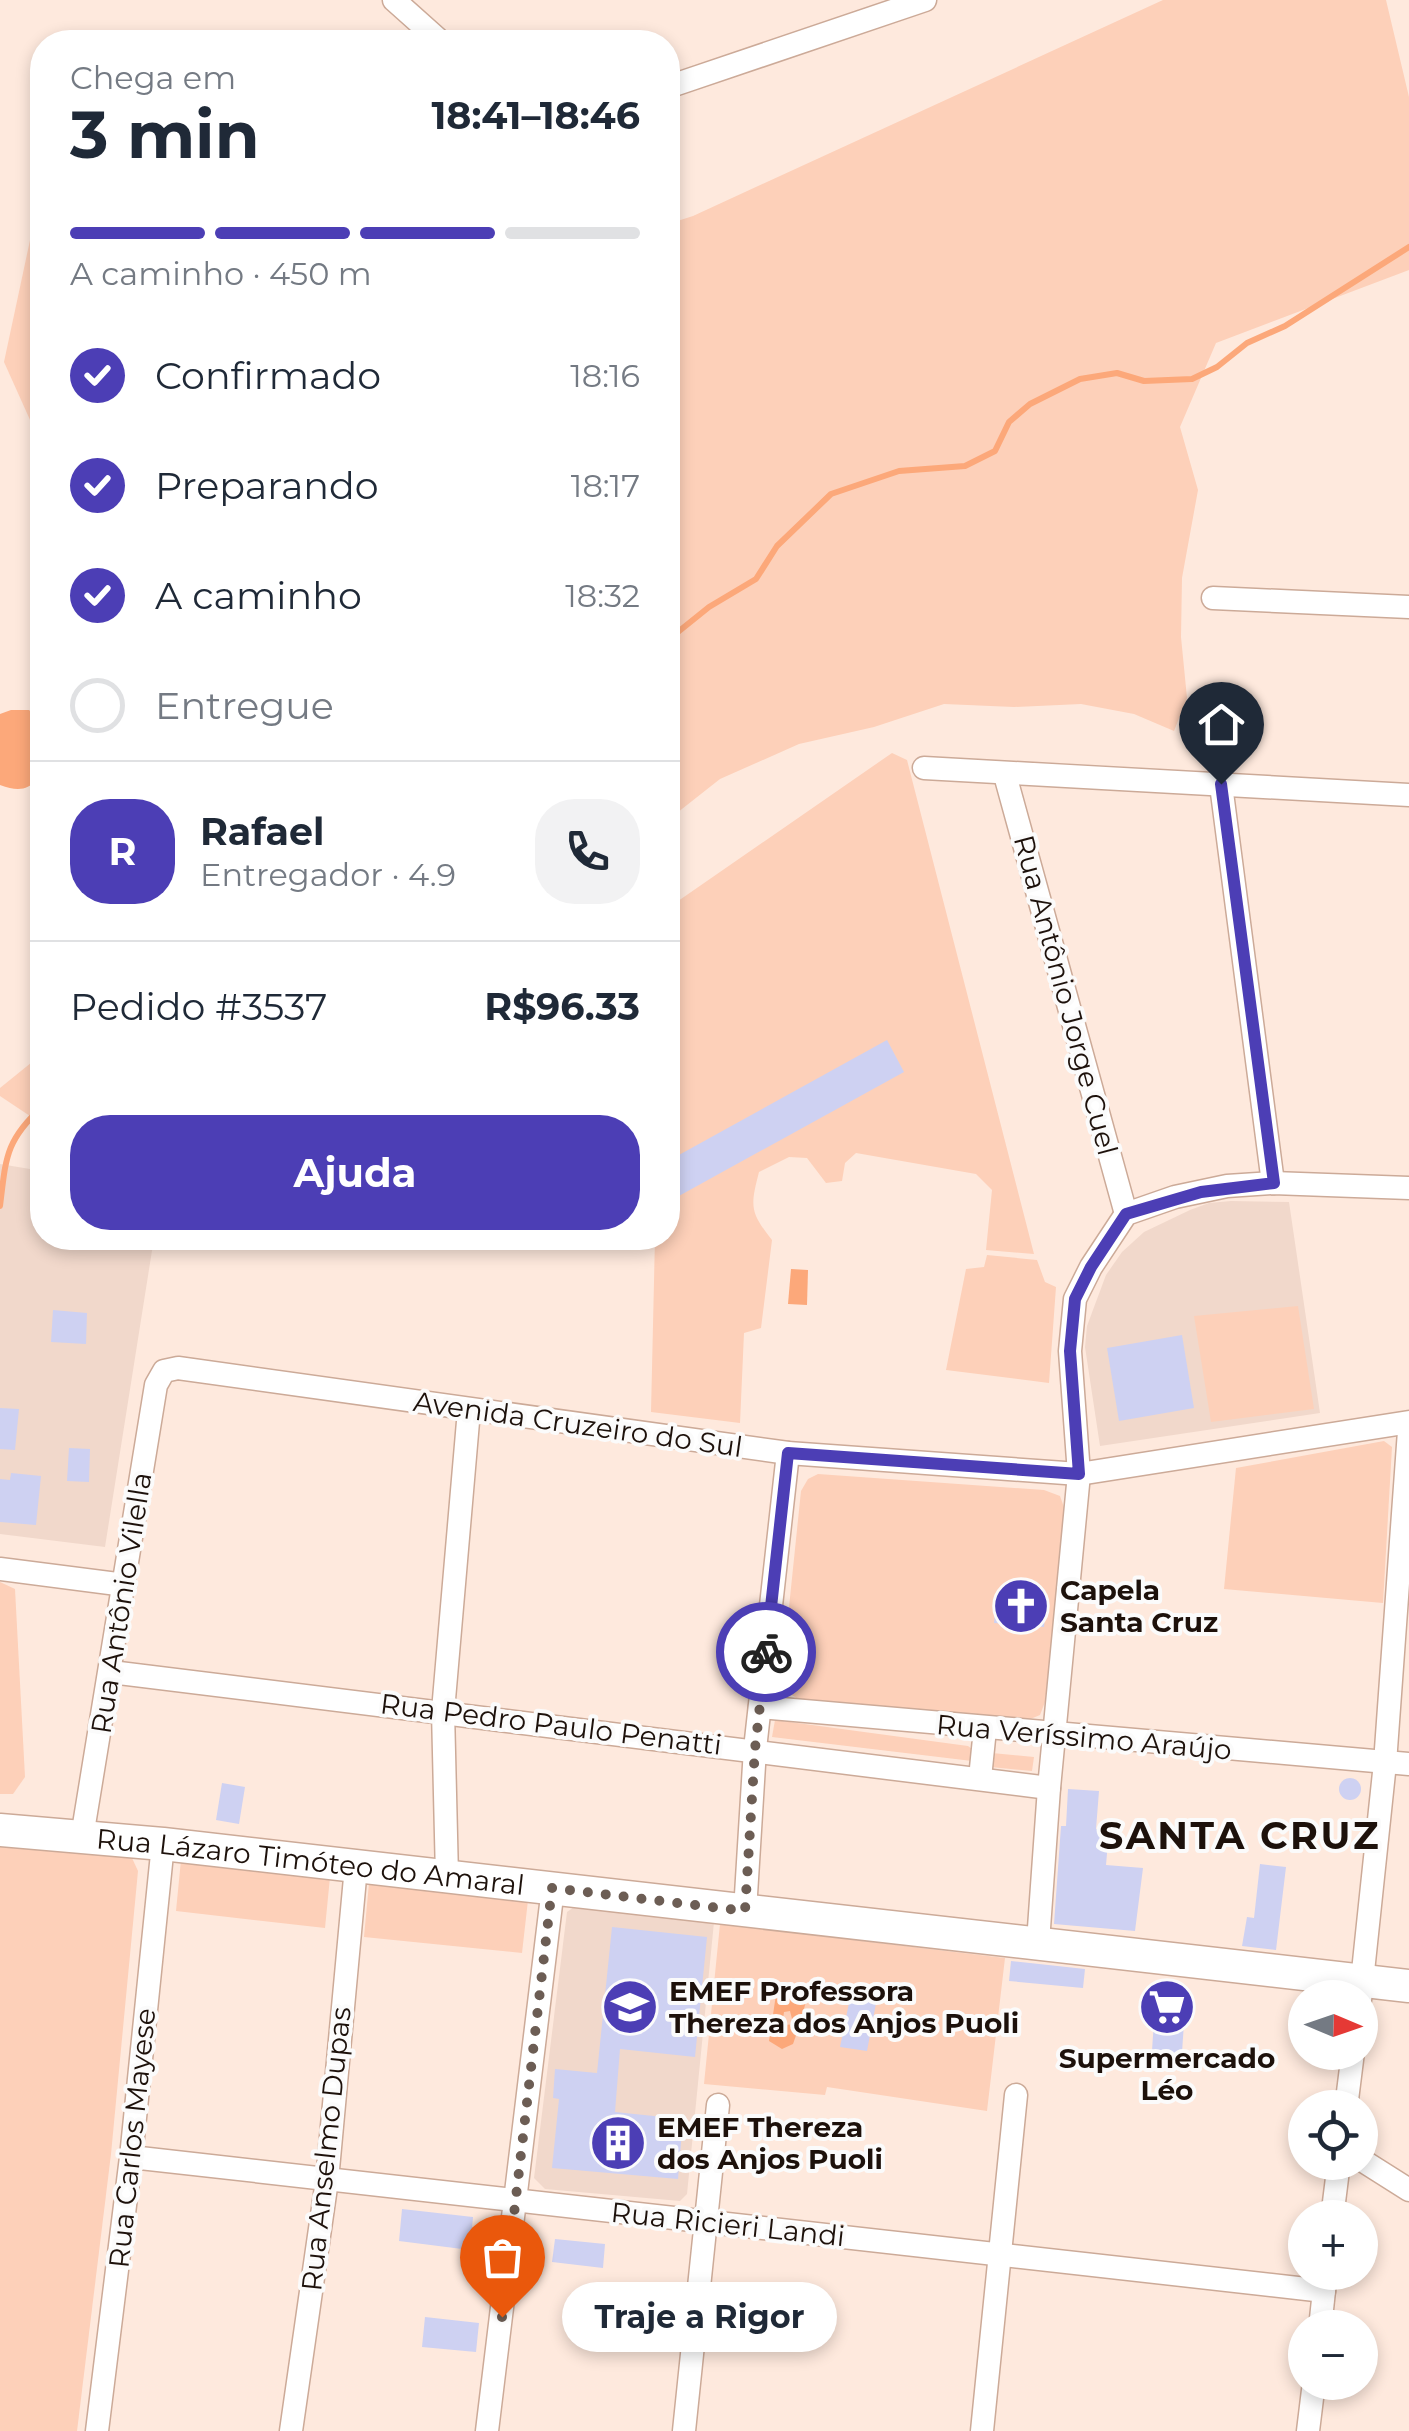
<!DOCTYPE html>
<html lang="pt">
<head>
<meta charset="utf-8">
<style>
	:root { --surface:#fff; --page:#f2f2f3; --text:#1f2937; --muted:#747a83; --line:#e0e1e3; --accent:#4c3eb5 }
	body { margin:0; font-family:Montserrat,sans-serif; background:var(--page); color:var(--text); height:100vh; display:flex; flex-direction:column; font-size:38px; white-space:nowrap }
	* { box-sizing:border-box; margin:0 }
	p { font-size:32px; color:var(--muted) }
	.icon { flex:none; width:55px; height:55px; fill:none; stroke:currentColor; stroke-width:2; stroke-linecap:round; stroke-linejoin:round }
	.map { position:relative; flex:1; overflow:hidden }
	.details { position:absolute; left:30px; top:30px; width:650px; height:1220px; display:flex; flex-direction:column; background:var(--surface); border-radius:40px; box-shadow:0 5px 15px #0003 }
	.details>* { flex:none }
	.needle { width:65px; rotate:92deg }
	.tools { position:absolute; left:1288px; top:1980px; display:grid; gap:20px }
	.tools a { display:grid; place-items:center; width:90px; height:90px; border-radius:50%; background:var(--surface); box-shadow:0 5px 15px #0003; font-size:50px }
	.pin { position:absolute; display:grid; place-items:center; width:85px; height:85px; color:#fff; margin:-102px -42px; border-radius:50% 50% 50% 0; rotate:-45deg; box-shadow:0 0 10px #0007 }
	.pin .icon { rotate:45deg }
	.courier { position:absolute; display:grid; place-items:center; width:100px; height:100px; margin:-50px; border:8px solid #4c3eb5; border-radius:50%; background:#fff; color:#222; box-shadow:0 2px 12px #0007 }
	.bubble { position:absolute; height:70px; border-radius:35px; background:var(--surface); box-shadow:0 5px 15px #0003; font-size:32px; font-weight:700; line-height:70px; text-align:center }
	.headline em { font-style:normal; font-weight:700 }
	.headline div { display:flex; flex-direction:column-reverse }
	.headline { display:flex; align-items:center; justify-content:space-between; height:170px; padding:0 40px }
	h1 { font-size:65px; font-weight:700; line-height:75px }
	.bar { display:grid; grid-template-columns:repeat(4,1fr); gap:15px 10px; align-content:center; height:120px; padding:0 40px }
	.bar i { height:12px; border-radius:8px; background:var(--line) }
	.bar .on { background:var(--accent) }
	.bar p { grid-column:span 4 }
	.line { display:flex; align-items:center; gap:25px; padding:0 40px; border-top:2px solid var(--line) }
	.line div { flex:1 }
	.round { display:grid; place-items:center; flex:none; width:105px; height:105px; border-radius:40px; background:var(--page) }
	ol { padding:0 40px; list-style:none }
	li { display:flex; align-items:center; gap:30px; height:110px }
	li p { margin-inline-start:auto }
	li .icon { padding:10px; border-radius:50%; background:var(--accent); color:#fff; stroke-width:4 }
	li:last-child { color:var(--muted) }
	li i { width:55px; height:55px; border:5px solid var(--line); border-radius:50% }
	.action { display:flex; gap:20px; margin-top:auto; padding:20px 40px }
	.action a { flex:1; height:115px; border-radius:40px; background:var(--accent); color:#fff; font-size:40px; font-weight:700; line-height:115px; text-align:center }
	.map>svg:first-child { display:block }
</style>
</head>
<body>
<div class="map">
<svg width="1409" height="2431" viewBox="0 0 1409 2431">
	<rect width="100%" height="100%" fill="#fee9dd"/>
	<g fill="#f1d8cb">
		<path d="M0,1164L42,1171V1238H154L105,1547L0,1534Z"/>
		<path d="M1231,1201L1289,1202L1320,1413L1100,1446L1085,1347L1087,1326L1106,1275L1122,1252L1144,1232L1190,1210L1209,1203Z"/>
		<path d="M577,1905L714,1922L687,2194L680,2201L545,2189L534,2178L567,1912Z"/>
	</g>
	<g fill="#fdd0b9">
		<path d="M1163,0H1386L1409,97V270L1216,343L1180,427L1198,490L1182,578L1181,637L1187,698L1174,731L1134,714L1081,704L1014,707L944,704L874,727L799,744L720,779L668,820V224L693,216Z"/>
		<path d="M42,184V432L35,431L4,362Z"/>
		<path d="M892,753L907,760L1034,1254L986,1250L992,1190L976,1174L856,1153L845,1163L842,1181L826,1183L807,1158L789,1157L759,1172C750,1207 750,1212 772,1240L761,1328L744,1333L740,1423L651,1412L655,1238H668V908Z"/>
		<path d="M42,1054V1124L0,1096V1088Z"/>
		<path d="M987,1255L1037,1260L1045,1282L1056,1287L1049,1383L946,1370L966,1269L984,1267Z"/>
		<path d="M1298,1306L1314,1409L1211,1422L1194,1316Z"/>
		<path d="M1384,1441L1392,1447L1383,1603L1224,1589L1236,1468Z"/>
		<path d="M818,1474L1044,1490L1060,1496L1066,1513L1045,1702L1040,1715L1028,1720L806,1703C791,1697 786,1690 782,1675L801,1491L808,1479Z"/>
		<path d="M0,1582L15,1589L25,1777L13,1794H0Z"/>
		<path d="M775,1720L968,1746L972,1749V1761L772,1737Z"/>
		<path d="M992,1753L1034,1757L1032,1771L991,1767Z"/>
		<path d="M0,1844L122,1852L132,1858L138,1871L111,2154L77,2431H0Z"/>
		<path d="M181,1860L330,1877L325,1928L176,1911Z"/>
		<path d="M369,1883L528,1900L522,1953L364,1937Z"/>
		<path d="M720,1924L1005,1958L987,2111L827,2087L825,2095L704,2084Z"/>
	</g>
	<g fill="#fca87a">
		<path d="M11,710H29L42,721C43,750 49,804 0,785V714Z"/>
		<path d="M791,1269L808,1270L807,1305L788,1304Z"/>
		<path d="M784,1985L802,1991L806,2001L801,2021L792,2019L790,2011L784,2012L782,2025L800,2024L793,2044L782,2049L769,2041L777,1988Z"/>
	</g>
	<g fill="none" stroke-linecap="round" stroke-linejoin="round">
		<g stroke="#fca87a" stroke-width="6">
			<path d="M668,640L709,607L756,579L777,546L831,494L899,471L965,466L995,451L1009,422L1030,404L1080,379L1117,373L1144,381L1192,379L1217,367L1247,343L1285,326L1409,247"/>
			<path d="M0,1206C6,1158 5,1141 42,1107"/>
		</g>
	</g>
	<g fill="#ced1f2">
		<path d="M887,1040L904,1072L668,1202V1161Z"/>
		<path d="M53,1310L87,1313L86,1344L51,1342Z"/>
		<path d="M1182,1335L1194,1408L1119,1421L1107,1348Z"/>
		<path d="M0,1408L19,1409L15,1450L0,1449Z"/>
		<path d="M69,1448L90,1449L89,1482L67,1481Z"/>
		<path d="M11,1473L41,1476L36,1525L0,1522V1479L10,1480Z"/>
		<path d="M997,1594L1047,1599L1044,1627L994,1623Z"/>
		<circle cx="1350" cy="1789" r="11"/>
		<path d="M222,1783L245,1787L239,1824L216,1820Z"/>
		<path d="M1068,1789L1099,1791L1096,1829L1109,1830L1106,1865L1143,1868L1135,1931L1054,1924L1061,1826H1066Z"/>
		<path d="M1260,1864L1286,1867L1276,1950L1242,1946L1247,1917L1254,1918Z"/>
		<path d="M612,1927L707,1937L695,2057L620,2049L615,2112L683,2119L678,2179L552,2168L559,2099L553,2098L555,2069L597,2073Z"/>
		<path d="M1011,1961L1085,1969L1083,1988L1009,1981Z"/>
		<path d="M1156,1990L1186,1992L1181,2068L1151,2066Z"/>
		<path d="M851,1993L877,1998L867,2051L840,2047Z"/>
		<path d="M402,2209L473,2217L470,2250L399,2241Z"/>
		<path d="M555,2239L605,2244L603,2268L552,2262Z"/>
		<path d="M425,2317L479,2323L476,2352L422,2347Z"/>
	</g>
	<g fill="none" stroke-linecap="round" stroke-linejoin="round">
		<g stroke="#ccaa98" stroke-width="25">
			<g id="minor">
				<path d="M394,0L441,42"/>
				<path d="M668,87L925,0"/>
				<path d="M1213,598L1409,607"/>
				<path d="M924,768L1409,795"/>
				<path d="M1005,775L1126,1214"/>
				<path d="M1221,785L1273,1183"/>
				<path d="M0,1569L125,1585"/>
				<path d="M111,1672L1049,1788"/>
				<path d="M760,1707L1409,1764"/>
				<path d="M980,1778L985,1729"/>
				<path d="M82,1837L156,1385L164,1371L178,1368L788,1453L1079,1474L1409,1422"/>
				<path d="M447,1877L443,1711L469,1410"/>
				<path d="M745,1911L755,1749L788,1453"/>
				<path d="M1038,1942L1049,1788L1079,1474L1070,1351L1075,1299L1091,1267L1126,1214L1175,1197L1227,1186L1273,1183L1409,1188"/>
				<path d="M1360,2000L1385,1763L1409,1431"/>
				<path d="M1346,2108L1353,2052"/>
				<path d="M131,2157L1324,2291"/>
				<path d="M1360,2159L1409,2190"/>
				<path d="M1332,2218L1339,2162"/>
				<path d="M1320,2328L1326,2272"/>
				<path d="M97,2431L131,2157L163,1844"/>
				<path d="M291,2431L327,2180L356,1867"/>
				<path d="M487,2431L553,1888"/>
				<path d="M684,2431L718,2105"/>
				<path d="M982,2431L1016,2095"/>
				<path d="M1308,2431L1314,2382"/>
			</g>
		</g>
		<g stroke="#ccaa98" stroke-width="35">
			<g id="secondary">
				<path id="s1" d="M0,1830L163,1844L1409,1986"/>
			</g>
		</g>
		<use href="#minor" stroke="#fff" stroke-width="22"/>
		<use href="#secondary" stroke="#fff" stroke-width="32"/>
	</g>
	<g fill="none" stroke-linecap="round" stroke-linejoin="round">
		<path stroke="#6c5d54" stroke-width="10" stroke-dasharray="0 18" d="M502,2317L552,1888L745,1911L755,1749L766,1652"/>
		<path stroke="#4c3eb5" stroke-width="12" d="M766,1652L788,1453L1079,1474L1070,1351L1075,1299L1091,1267L1126,1214L1201,1192L1274,1183L1221,784"/>
	</g>
	<defs>
		<g id="church-disc" transform="scale(2.875)"><circle r="9.5" fill="#4c3eb5" stroke="#fbfbfb"/><path d="M-1.2-6h2.4v3.5h3.3v2.4h-3.3V6h-2.4V-.1h-3.3v-2.4h3.3Z" fill="#fff"/></g>
		<g id="school-disc" transform="scale(2.875)"><circle r="9.5" fill="#4c3eb5" stroke="#fbfbfb"/><path d="M0-5L7-2L0 1L-7-2ZM-4 1L0 2.5L4 1V4Q0 6-4 4Z" fill="#fff"/></g>
		<g id="supermarket-disc" transform="scale(2.875)"><circle r="9.5" fill="#4c3eb5" stroke="#fbfbfb"/><path d="M-6-5.5h2.5l.6 2H6L4.5 2H-2.5L-4.4-4H-6ZM-1.5 3.2a1.3 1.3 0 1 0 .1 0ZM3 3.2a1.3 1.3 0 1 0 .1 0Z" fill="#fff"/></g>
		<g id="building-disc" transform="scale(2.875)"><circle r="9.5" fill="#4c3eb5" stroke="#fbfbfb"/><path d="M-4-6H4V6H1V3H-1V6H-4ZM-2.5-4.3h1.7v1.8h-1.7ZM.8-4.3h1.7v1.8H.8ZM-2.5-1h1.7V.8h-1.7ZM.8-1h1.7V.8H.8Z" fill="#fff"/></g>
	</defs>
	<g fill-rule="evenodd">
		<use href="#church-disc" x="1021" y="1606"/>
		<use href="#school-disc" x="630" y="2007"/>
		<use href="#supermarket-disc" x="1167" y="2007"/>
		<use href="#building-disc" x="618" y="2143"/>
	</g>
	<g text-anchor="middle" dominant-baseline="central" stroke-width="8" stroke-linejoin="round" paint-order="stroke">
		<g font-size="28" fill="#1d110b" stroke="#fbfbfb">
			<text transform="translate(1066 995) rotate(75)">Rua Antônio Jorge Cuel</text>
			<text transform="translate(578 1424) rotate(8)">Avenida Cruzeiro do Sul</text>
			<text transform="translate(121 1603) rotate(-81)">Rua Antônio Vilella</text>
			<text transform="translate(551 1724) rotate(7)">Rua Pedro Paulo Penatti</text>
			<text transform="translate(1084 1737) rotate(5)">Rua Veríssimo Araújo</text>
			<text stroke="none"><textPath href="#s1" startOffset="312">Rua Lázaro Timóteo do Amaral</textPath></text>
			<text transform="translate(132 2138) rotate(-84)">Rua Carlos Mayese</text>
			<text transform="translate(326 2149) rotate(-84)">Rua Anselmo Dupas</text>
			<text transform="translate(728 2224) rotate(6)">Rua Ricieri Landi</text>
		</g>
		<g font-size="28" font-weight="bold" fill="#1d110b" stroke="#fbfbfb" text-anchor="start">
			<text x="1060" y="1590">Capela<tspan x="1060" dy="32">Santa Cruz</tspan></text>
			<text x="669" y="1991">EMEF Professora<tspan x="669" dy="32">Thereza dos Anjos Puoli</tspan></text>
			<text x="1167" y="2058" text-anchor="middle">Supermercado<tspan x="1167" dy="32">Léo</tspan></text>
			<text x="657" y="2127">EMEF Thereza<tspan x="657" dy="32">dos Anjos Puoli</tspan></text>
		</g>
		<g font-size="38" font-weight="bold" letter-spacing="2.5" fill="#1d110b" stroke="#fbfbfb">
			<text x="1240" y="1835">SANTA CRUZ</text>
		</g>
	</g>
</svg>
<div class="tools">
<a><svg class="needle" viewBox="-14 -14 28 28"><path d="M0-13l5 13h-10z" fill="#e53935"/><path d="M0 13l5-13h-10z" fill="#747a83"/></svg></a>
<a><svg class="icon" aria-label="locate" viewBox="0 0 24 24"><circle cx="12" cy="12" r="6"/><path d="M12 2v4M12 18v4M2 12h4M18 12h4"/></svg></a>
<a>+</a>
<a>−</a>
</div>
<div class="pin" style="left:502px;top:2317px;background:#ea580c"><svg class="icon" aria-label="bag" viewBox="0 0 24 24"><path d="M5 8h14l-1 12H6zM9 8a3 3 0 0 1 6 0"/></svg></div>
<div class="pin" style="left:1221px;top:784px;background:#1f2937"><svg class="icon" aria-label="home" viewBox="0 0 24 24"><path d="M3 11l9-7 9 7M6 9v11h12V9"/></svg></div>
<div class="courier" style="left:766px;top:1652px"><svg class="icon" aria-label="bike" viewBox="0 0 24 24"><circle cx="6" cy="16" r="4"/><circle cx="18" cy="16" r="4"/><path d="M6 16l4-8h5l3 8M10 8l3 8H6M13 5h3"/></svg></div>
<div class="bubble" style="left:562px;top:2282px;width:275px">Traje a Rigor</div>
<section class="details">
<div class="headline"><div><h1>3 min</h1><p>Chega em</p></div><em>18:41–18:46</em></div>
<div class="bar"><i class="on"></i><i class="on"></i><i class="on"></i><i></i><p>A caminho · 450 m</p></div>
<ol>
<li><svg class="icon" aria-label="check" viewBox="0 0 24 24"><path d="M5 12l5 5 9-10"/></svg>Confirmado<p>18:16</p></li>
<li><svg class="icon" aria-label="check" viewBox="0 0 24 24"><path d="M5 12l5 5 9-10"/></svg>Preparando<p>18:17</p></li>
<li><svg class="icon" aria-label="check" viewBox="0 0 24 24"><path d="M5 12l5 5 9-10"/></svg>A caminho<p>18:32</p></li>
<li><i></i>Entregue</li>
</ol>
<div class="line" style="height:180px"><b class="round" style="background:var(--accent);color:#fff">R</b><div><b>Rafael</b><p>Entregador · 4.9</p></div><a class="round"><svg class="icon" aria-label="phone" viewBox="0 0 24 24"><path d="M5 4h4l2 5-3 2q2 4 5 5l2-3 5 2v4C11 20 4 13 5 4z"/></svg></a></div>
<div class="line" style="height:130px"><div>Pedido #3537</div><b>R$96.33</b></div>
<div class="action"><a>Ajuda</a></div>
</section>
</div>
</body>
</html>
